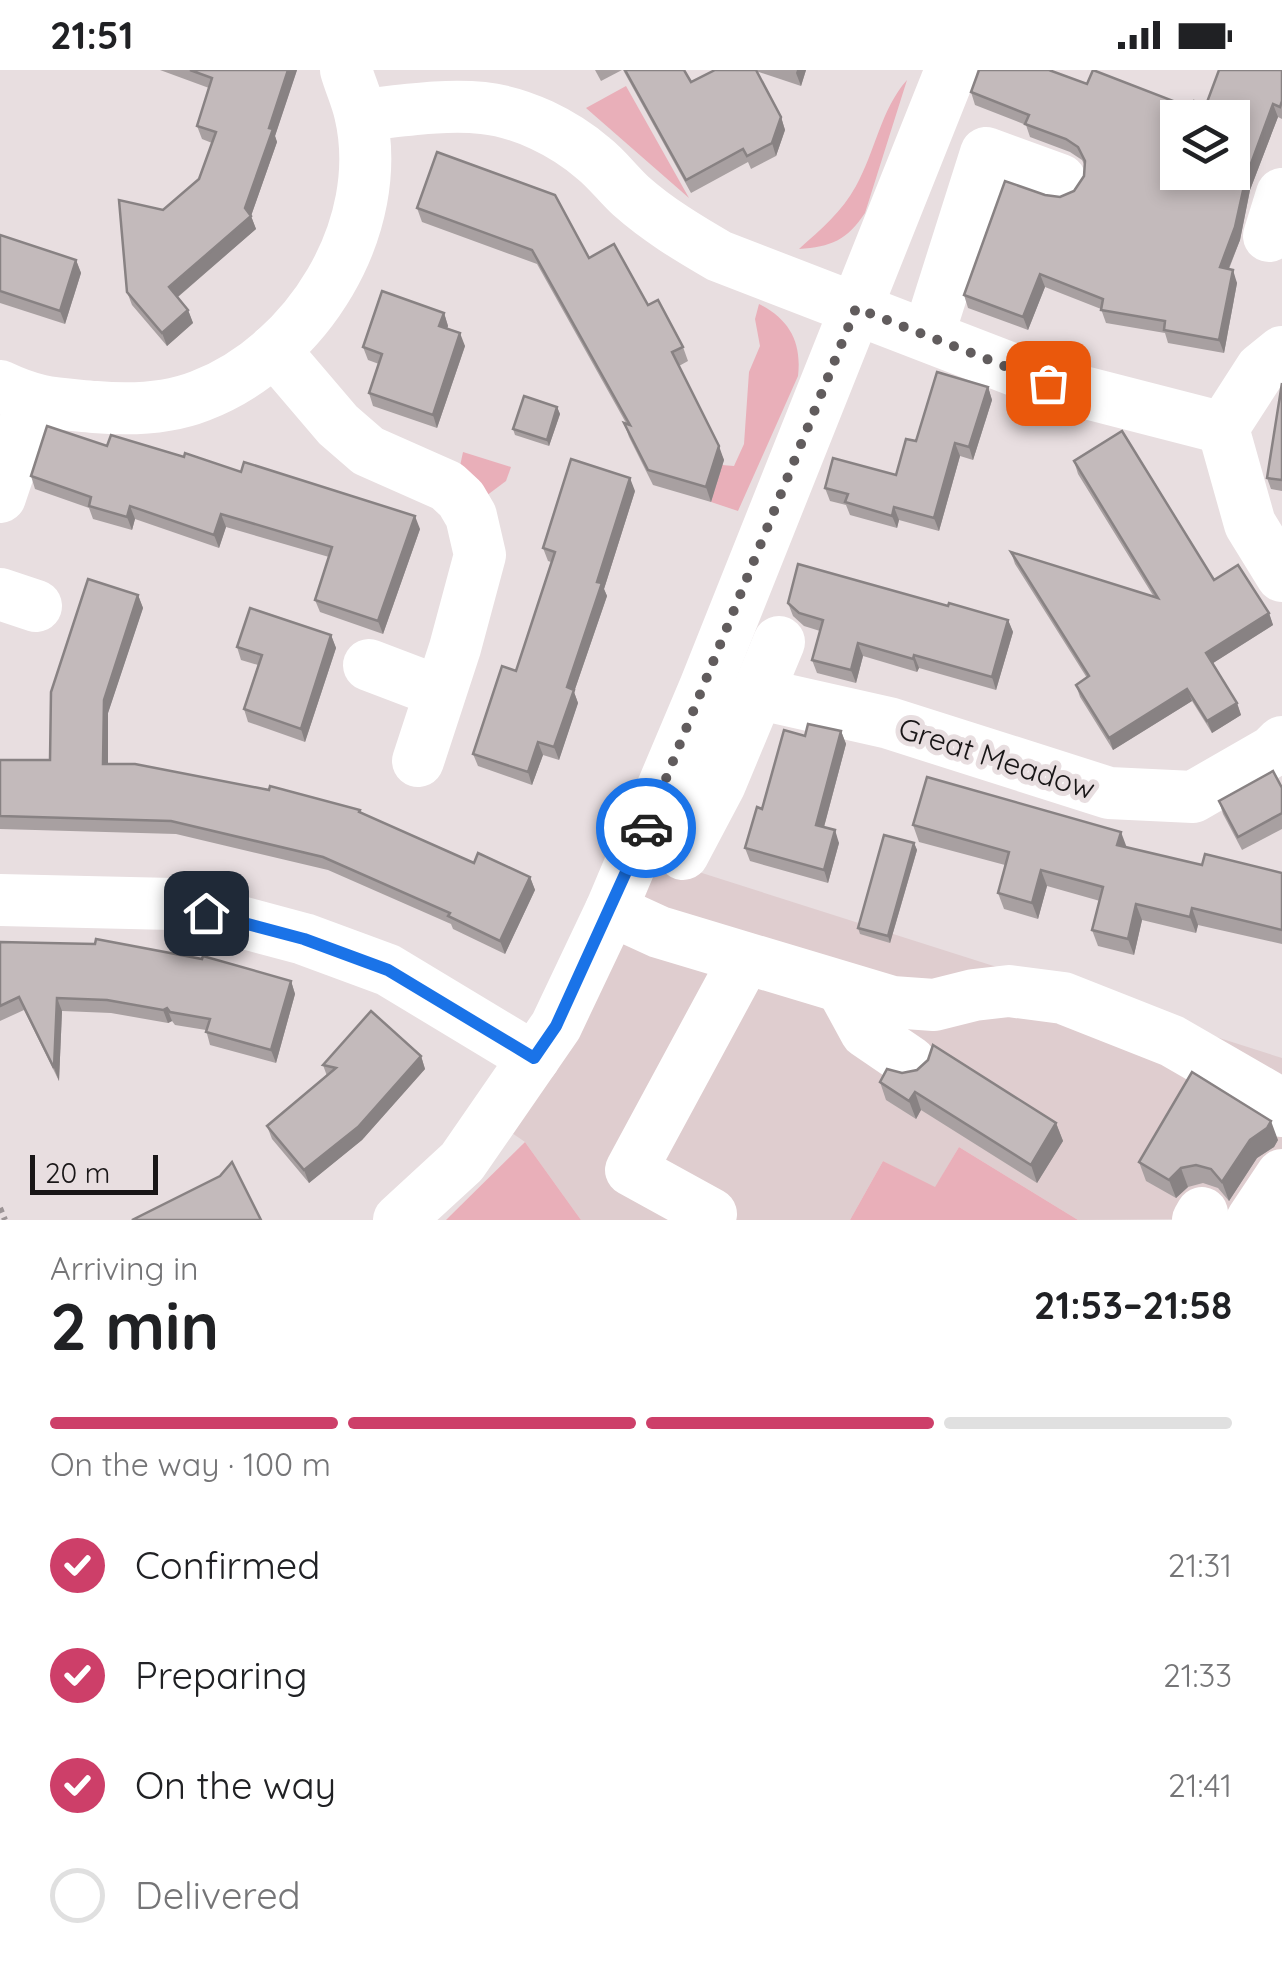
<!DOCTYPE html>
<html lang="en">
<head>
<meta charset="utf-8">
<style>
	:root { --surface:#fff; --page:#f2f2f2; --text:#202124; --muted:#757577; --line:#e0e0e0; --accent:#cd3f69 }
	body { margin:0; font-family:Quicksand,sans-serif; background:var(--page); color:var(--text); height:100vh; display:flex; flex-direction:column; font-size:38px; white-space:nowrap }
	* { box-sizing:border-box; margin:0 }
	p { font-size:32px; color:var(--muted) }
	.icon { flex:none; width:55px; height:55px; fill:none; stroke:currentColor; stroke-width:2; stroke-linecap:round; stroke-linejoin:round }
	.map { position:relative; height:1150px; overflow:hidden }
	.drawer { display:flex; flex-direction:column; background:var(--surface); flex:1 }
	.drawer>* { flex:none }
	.tools { position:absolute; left:1160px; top:30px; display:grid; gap:20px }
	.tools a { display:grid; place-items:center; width:90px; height:90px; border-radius:0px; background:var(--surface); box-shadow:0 5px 15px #0003; font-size:50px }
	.scale { position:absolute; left:30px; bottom:25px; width:128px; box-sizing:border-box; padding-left:10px; border:5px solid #191617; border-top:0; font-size:28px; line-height:35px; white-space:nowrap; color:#191617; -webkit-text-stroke:8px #e8dee0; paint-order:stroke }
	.pin { position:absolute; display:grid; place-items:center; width:85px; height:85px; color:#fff; margin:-42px; border-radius:20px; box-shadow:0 5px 15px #0006 }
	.courier { position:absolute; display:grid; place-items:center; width:100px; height:100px; margin:-50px; border:8px solid #1a73e8; border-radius:50%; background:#fff; color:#222; box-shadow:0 2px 12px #0007 }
	.overview em { font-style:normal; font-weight:700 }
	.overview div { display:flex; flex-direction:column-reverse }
	.overview { display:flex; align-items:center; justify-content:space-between; height:170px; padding:0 50px }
	h1 { font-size:65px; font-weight:700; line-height:75px }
	.bar { display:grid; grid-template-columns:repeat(4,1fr); gap:15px 10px; align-content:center; height:120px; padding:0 50px }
	.bar i { height:12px; border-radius:8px; background:var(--line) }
	.bar .current { background:var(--accent) }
	.bar p { grid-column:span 4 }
	ol { padding:0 50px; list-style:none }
	li { display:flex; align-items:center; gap:30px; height:110px }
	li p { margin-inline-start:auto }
	li .icon { padding:10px; border-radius:50%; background:var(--accent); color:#fff; stroke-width:4 }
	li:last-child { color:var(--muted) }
	li i { width:55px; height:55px; border:5px solid var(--line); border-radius:50% }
	.status { display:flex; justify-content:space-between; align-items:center; height:70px; padding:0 50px; background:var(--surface); direction:ltr }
	.status svg { height:28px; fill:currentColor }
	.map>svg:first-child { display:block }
</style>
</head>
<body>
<div class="status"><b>21:51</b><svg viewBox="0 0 49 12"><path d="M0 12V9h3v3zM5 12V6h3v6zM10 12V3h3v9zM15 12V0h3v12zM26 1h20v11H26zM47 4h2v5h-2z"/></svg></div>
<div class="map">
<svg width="1282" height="1150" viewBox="0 0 1282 1150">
	<rect width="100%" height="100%" fill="#e8dee0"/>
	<path fill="#dfcdcf" d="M636,782L1282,988V1148L1078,1150L959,1077L935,1118L883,1091L850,1150H581L525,1072L492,1049Z"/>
	<g fill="#e9afb9">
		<path d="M907,10L865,143C847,170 831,177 799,179C821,159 842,142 856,116C875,82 881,39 907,10Z"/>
		<path d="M626,16L689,128L586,38Z"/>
		<path d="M759,234C789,249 802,272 798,306L738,441L711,432L722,395L734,396L744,374L749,302L760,276L755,249Z"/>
		<path d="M463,382L511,397L506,411L486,426L460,396Z"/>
		<path d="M525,1072L581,1150H446L448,1148Z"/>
		<path d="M959,1077L1078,1150H850L883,1091L935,1117Z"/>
	</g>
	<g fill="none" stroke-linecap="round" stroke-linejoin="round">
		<path stroke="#9c9496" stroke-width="6" stroke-dasharray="5 5" stroke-linecap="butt" d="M0,1138L5,1150"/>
		<g stroke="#fff" stroke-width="52">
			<path d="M361,45C402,41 442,34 483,38C522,42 564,63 593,88C607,99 618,114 631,126C658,150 688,168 719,186L1048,313L1223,358"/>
			<path d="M1269,166L1282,124"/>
			<path d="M928,266L986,83L1060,110"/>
			<path d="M274,280L338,355L368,381L447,416L461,429L471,446L480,485L455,578L418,691"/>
			<path d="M1282,282L1261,299L1223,358L1250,454L1282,506"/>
			<path d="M0,316C38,334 54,333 95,337C130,340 167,339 200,326C307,285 387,157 360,43C357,29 350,14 346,0"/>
			<path d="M0,427L32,332"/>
			<path d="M0,524L36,536"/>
			<path d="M369,595L440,622"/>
			<path d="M760,624L889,653L1109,723L1193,727L1273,681L1282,672"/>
			<path d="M683,784L720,714L779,572"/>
			<path d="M0,830L173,834L304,869L388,900L534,988"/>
			<path d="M611,840L659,862L892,932L934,935L974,925L1009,921L1063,928L1172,971L1269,1027L1282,1041"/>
			<path d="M842,918L866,962L910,992"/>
			<path d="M711,1144L631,1100L745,889"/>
			<path d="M399,1150L462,1092L556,956L611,840L705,617L951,0"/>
			<path d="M1198,1150L1202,1143"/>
			<path d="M1252,1150L1282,1105"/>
		</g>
	</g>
	<g fill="#a8a0a1">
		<path d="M160,0H297L275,66L277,72L251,146L256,159L178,227L188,240L193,253L167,276L132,235L127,222L163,140L199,109L212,73L202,69L197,56L209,18Z"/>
		<path d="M595,0H622L601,11Z"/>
		<path d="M623,0H684L691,12L715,0H806L801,16L756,1L781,47L785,60L776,86L751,99L748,92L691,123Z"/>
		<path d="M1282,0V49L1278,47L1250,120L1240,170L1229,199L1237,213L1224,283L1168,273L1165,263L1106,253L1101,239L1045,217L1028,260L968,238L964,225L1045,125L1060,127L1074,121L1084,106V94L1082,90L1070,82L1030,67L1026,55L975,35L971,22L1087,14L1191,38L1206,35Z"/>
		<path d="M417,138L589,188L648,235L683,277L688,291L679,296L724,390L711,432L653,415L629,367L624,353H626L537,194L422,152Z"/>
		<path d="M0,165L76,190L81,203L65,254L0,233Z"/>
		<path d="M444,243L448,256L447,258L465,276L437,358L373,336L369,323L379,294L368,290L363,277Z"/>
		<path d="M1282,313V421L1271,419L1267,408Z"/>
		<path d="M988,317L992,330L973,390L960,386L939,461L899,450L897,458L850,445L846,435L830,431L825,418L896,405L916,371Z"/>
		<path d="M557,337L560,344L549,376L515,365L513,359Z"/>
		<path d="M107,376L184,387L241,402L420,459L383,564L320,542L315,530L329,487L226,457L219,478L135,449L132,460L93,449L89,438L35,419L31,406Z"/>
		<path d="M1074,391L1214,510L1269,543L1273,555L1213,593L1237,633L1241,645L1212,663L1192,631L1113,680L1080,627L1076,615L1087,608L1015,494L1011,482L1154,527L1078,404Z"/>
		<path d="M635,421L604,519L607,526L574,622L578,633L559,690L543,685L532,715L478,696L473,684L516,601L551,492L548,491L543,478Z"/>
		<path d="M138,525L143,538L108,643V694L360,740L362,743L474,793L530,807L535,820L505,884L453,859L451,854L328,800L176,764L0,759V690H50Z"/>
		<path d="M788,533L948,536L1008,550L1013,562L996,620L919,598L917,602L863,586L856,613L817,603L812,590L820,561L804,556L793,546Z"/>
		<path d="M331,565L336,578L305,672L248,652L244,639L258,595L241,590L237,577Z"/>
		<path d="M841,661L846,674L824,757L839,773L828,813L750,791L745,778L762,739L805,666Z"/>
		<path d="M1282,718V759L1242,780L1223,744L1219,731Z"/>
		<path d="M913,755L1126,777L1202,795L1282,803V874L1198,855L1196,863L1142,850L1134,885L1098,876L1092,860L1100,831L1047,816L1038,849L1004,839L998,823L1005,795L919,772Z"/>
		<path d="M914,773L917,780L890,873L860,864L858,858Z"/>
		<path d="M0,872L291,911L295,924L276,993L210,975L206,960L175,955L172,951L168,953L111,943L62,941L59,1011L24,940L0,951Z"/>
		<path d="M421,986L425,999L362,1070L309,1113L272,1069L267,1056L327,1006L323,995Z"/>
		<path d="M880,1012L1056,1053L1063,1071L1037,1113L921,1040L916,1049L886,1030Z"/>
		<path d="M1278,1070L1274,1077L1257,1088L1229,1131L1218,1118L1203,1113L1188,1117L1176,1128L1146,1111L1139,1092Z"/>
	</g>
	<g fill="#888283">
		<path d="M288,0H297L275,66L277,72L251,146L256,159L174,230L169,217L269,58Z"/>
		<path d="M797,0H806L801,16L796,3Z"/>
		<path d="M1273,34L1278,47L1250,120L1240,170L1224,210L1220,197L1246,107Z"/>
		<path d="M781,47L785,60L776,86L772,73Z"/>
		<path d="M76,190L81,203L65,254L60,241Z"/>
		<path d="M1233,200L1237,213L1224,283L1219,270Z"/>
		<path d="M1040,204L1045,217L1028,260L1023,247Z"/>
		<path d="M188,240L193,253L167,276L162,263Z"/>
		<path d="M444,243L448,256L444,268L439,256Z"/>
		<path d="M460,263L465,276L437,358L433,345Z"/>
		<path d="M988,317L992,330L973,390L969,377Z"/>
		<path d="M557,337L560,344L549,376L547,370Z"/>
		<path d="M955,373L960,386L939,461L934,448Z"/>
		<path d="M719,376L724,390L711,432L706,417Z"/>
		<path d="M630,408L635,421L604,519L607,526L574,622L578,633L559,690L554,677L567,617L597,512Z"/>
		<path d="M130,436L135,449L132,460L127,447Z"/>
		<path d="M894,437L899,450L897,458L892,446Z"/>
		<path d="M221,444L226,457L219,478L214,465Z"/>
		<path d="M415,446L420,459L383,564L378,551Z"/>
		<path d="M138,525L143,538L108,643V706L103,694L104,630Z"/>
		<path d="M1269,543L1273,555L1210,595L1206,583Z"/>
		<path d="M1008,550L1013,562L996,620L992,607Z"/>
		<path d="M331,565L336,578L305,672L301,659Z"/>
		<path d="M858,573L863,586L856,613L851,600Z"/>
		<path d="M914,585L919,598L917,602L913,589Z"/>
		<path d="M1187,619L1192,631L1113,680L1109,668Z"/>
		<path d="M1237,633L1241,645L1212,663L1207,651Z"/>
		<path d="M841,661L846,674L821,768L816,755Z"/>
		<path d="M538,672L543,685L532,715L528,702Z"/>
		<path d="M835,760L839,773L828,813L824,800Z"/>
		<path d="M1121,762L1127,778L1117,775Z"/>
		<path d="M914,773L917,780L890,873L888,866Z"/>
		<path d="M1041,800L1047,816L1038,849L1032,833Z"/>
		<path d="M530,807L535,820L505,884L500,871Z"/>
		<path d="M1136,834L1142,850L1134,885L1128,869Z"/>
		<path d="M1192,838L1198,855L1196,863L1190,847Z"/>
		<path d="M291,911L295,924L276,993L271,980Z"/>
		<path d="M57,928L62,941L59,1011L54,998Z"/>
		<path d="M167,938L172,951L168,953L163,940Z"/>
		<path d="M421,986L425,999L362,1070L309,1113L304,1100Z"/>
		<path d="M915,1022L921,1040L916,1049L909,1031Z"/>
		<path d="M1271,1051L1278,1070L1274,1077L1257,1088L1229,1131L1222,1112L1250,1070Z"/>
		<path d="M1056,1053L1063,1071L1037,1113L1031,1095Z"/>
		<path d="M1181,1098L1188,1117L1176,1128L1169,1110Z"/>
	</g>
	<g fill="#c3babb" stroke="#888283" stroke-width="2.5" fill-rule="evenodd">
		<path d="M190,0H288L269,58L273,59L245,138L251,146L169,217L188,240L162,263L127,222L119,130L163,140L199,109L216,62L197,56L212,8Z"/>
		<path d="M625,0H684L691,12L715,0H756L781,47L772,73L747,86L743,79L686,110Z"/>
		<path d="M979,0H1049L1087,14L1093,0L1191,38L1194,31L1206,35L1219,0H1282V31L1280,37L1273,34L1246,107L1235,157L1220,197L1233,200L1219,270L1164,260L1165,251L1101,240L1103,229L1040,204L1023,247L964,225L1005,111L1045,125L1060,127L1074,121L1084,106L1085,91L1078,77L1066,69L1025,54L1029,45L971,22ZM1178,48H1232V102H1178Z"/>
		<path d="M437,82L555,125L589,188L614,174L648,235L658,230L683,277L672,282L719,376L706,417L648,400L624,353L630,355L532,180L417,138Z"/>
		<path d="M0,165L76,190L60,241L0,221Z"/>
		<path d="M382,221L444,243L439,256L460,263L433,345L369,323L382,284L363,277Z"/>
		<path d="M937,302L988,317L969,377L955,373L934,448L894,437L892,446L845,432L848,424L825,418L833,388L896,405L906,369L916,371Z"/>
		<path d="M1282,313V410L1267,408Z"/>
		<path d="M524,326L557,337L547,370L513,359Z"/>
		<path d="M47,356L107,376L111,365L184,387L185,383L241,402L244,392L415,446L378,551L315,530L332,477L221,444L214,465L130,436L127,447L89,436L91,427L31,406Z"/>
		<path d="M1122,361L1214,510L1238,495L1269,543L1206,583L1237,633L1207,651L1187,619L1109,668L1076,615L1089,606L1011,482L1158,528L1074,391Z"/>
		<path d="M571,389L630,408L597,512L602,513L567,617L574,620L554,677L538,672L528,702L473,684L502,596L516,601L555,482L543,478Z"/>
		<path d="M798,494L948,536L949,533L1008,550L992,607L914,585L913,589L858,573L851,600L812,590L823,550L799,543L788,533Z"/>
		<path d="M88,509L138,525L104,630L103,694H135L269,720L270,716L360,740L359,742L474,793L478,783L530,807L500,871L448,846L450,843L323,787L171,751L0,746V690H50L51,622Z"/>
		<path d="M250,538L331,565L301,659L244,639L262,585L237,577Z"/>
		<path d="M808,654L841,661L816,755L835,760L824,800L745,778L757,737L762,739L784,660L805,666Z"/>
		<path d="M1273,701L1282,718V743L1238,767L1219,731Z"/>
		<path d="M927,707L1121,762L1117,775L1202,795L1205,784L1282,803V860L1192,838L1190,847L1136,834L1128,869L1092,860L1103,817L1041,800L1032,833L998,823L1009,782L913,755Z"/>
		<path d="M884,765L914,773L888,866L858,858Z"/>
		<path d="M96,869L202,889L203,886L291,911L271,980L206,962L210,949L170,942L167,938L163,940L107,930L57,928L54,998L19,927L0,936V872L95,874Z"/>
		<path d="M371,941L421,986L358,1057L304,1100L267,1056L336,998L323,995Z"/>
		<path d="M933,975L1056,1053L1031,1095L915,1022L909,1031L880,1012L887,999L902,1003L917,1000L928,990Z"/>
		<path d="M1192,1002L1271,1051L1267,1058L1250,1070L1222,1112L1211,1099L1196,1095L1181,1098L1169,1110L1139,1092Z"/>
		<path d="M232,1092L261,1150H132L220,1106Z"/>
	</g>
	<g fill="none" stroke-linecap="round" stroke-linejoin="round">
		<path stroke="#615c5d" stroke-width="10" stroke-dasharray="0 18" d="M646,758L856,238L1048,313"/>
		<path stroke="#1a73e8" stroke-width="12" d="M206,843L304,869L388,900L534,988L556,956L646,758"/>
	</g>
	<g text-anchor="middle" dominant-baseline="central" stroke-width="10" stroke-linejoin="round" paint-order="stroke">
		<g font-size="30" fill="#191617" stroke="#e8dee0">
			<text transform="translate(997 688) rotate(18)">Great Meadow</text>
		</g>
	</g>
</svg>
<div class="tools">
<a><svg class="icon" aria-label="layers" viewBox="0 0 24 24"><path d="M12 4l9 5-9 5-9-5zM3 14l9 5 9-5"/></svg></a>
</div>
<div class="scale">20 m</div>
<div class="pin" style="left:1048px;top:313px;background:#ea580c"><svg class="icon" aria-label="bag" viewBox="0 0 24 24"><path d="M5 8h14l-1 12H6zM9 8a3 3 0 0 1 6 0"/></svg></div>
<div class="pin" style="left:206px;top:843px;background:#1f2937"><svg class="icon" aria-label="home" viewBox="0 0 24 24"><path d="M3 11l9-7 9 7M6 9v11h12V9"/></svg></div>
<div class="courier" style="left:646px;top:758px"><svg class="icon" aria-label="car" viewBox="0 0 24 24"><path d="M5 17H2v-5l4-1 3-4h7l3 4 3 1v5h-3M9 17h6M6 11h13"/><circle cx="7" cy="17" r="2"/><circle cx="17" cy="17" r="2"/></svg></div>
</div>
<section class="drawer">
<div class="overview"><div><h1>2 min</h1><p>Arriving in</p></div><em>21:53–21:58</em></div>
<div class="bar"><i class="current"></i><i class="current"></i><i class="current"></i><i></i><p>On the way · 100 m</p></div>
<ol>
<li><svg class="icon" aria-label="check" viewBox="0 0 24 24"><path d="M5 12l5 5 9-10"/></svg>Confirmed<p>21:31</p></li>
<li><svg class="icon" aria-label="check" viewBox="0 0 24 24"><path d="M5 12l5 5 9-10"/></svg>Preparing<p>21:33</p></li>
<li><svg class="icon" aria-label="check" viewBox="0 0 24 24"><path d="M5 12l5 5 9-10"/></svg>On the way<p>21:41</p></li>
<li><i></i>Delivered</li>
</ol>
</section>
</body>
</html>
